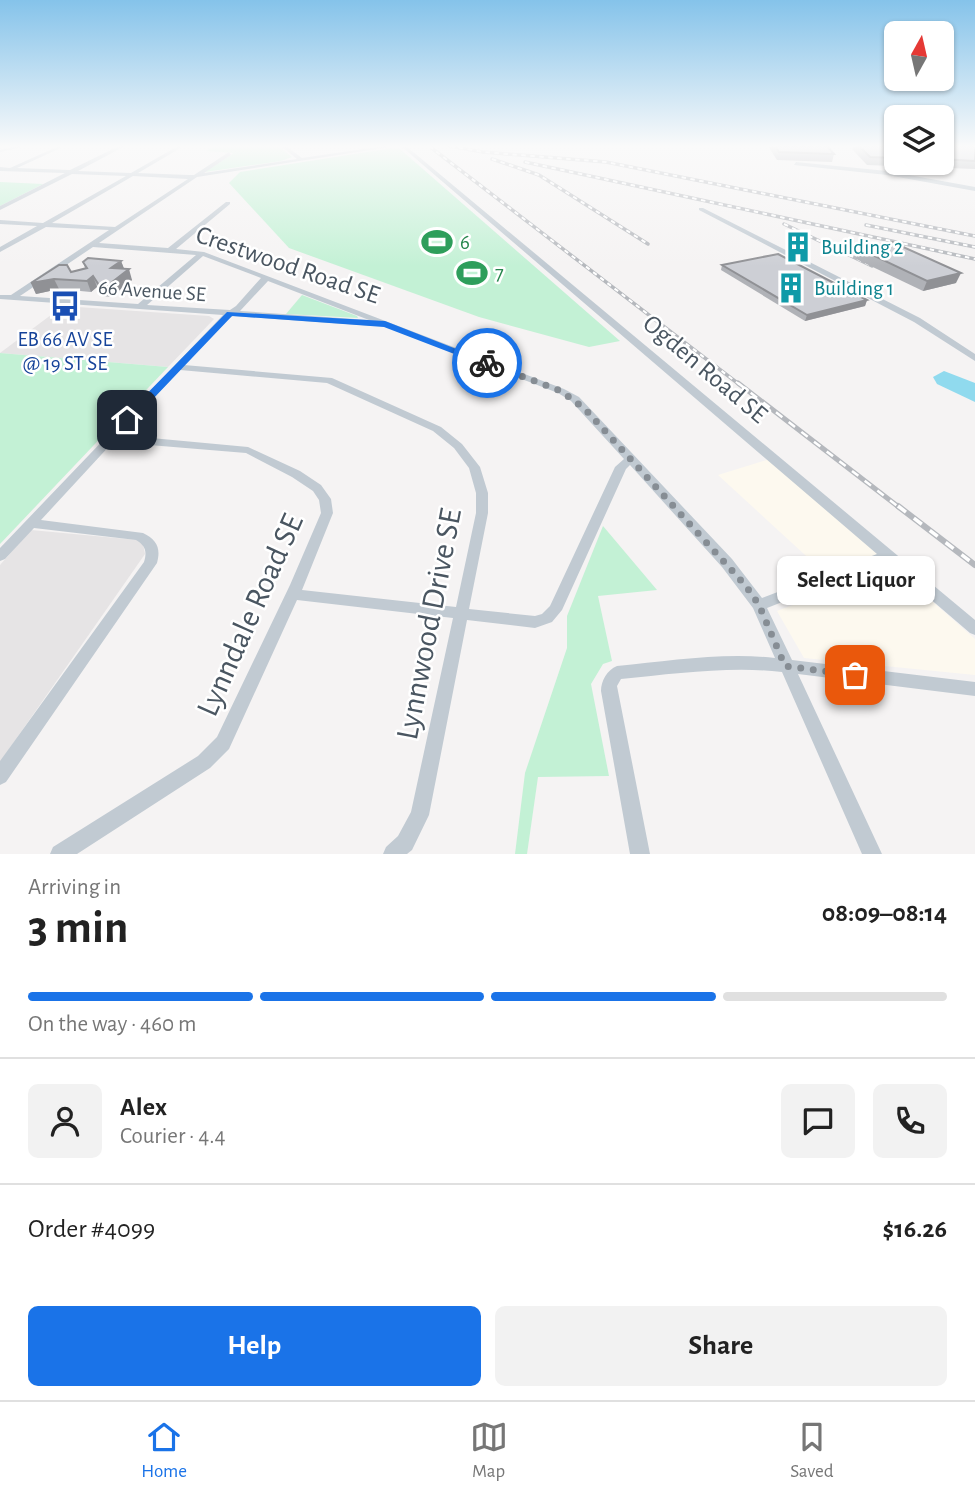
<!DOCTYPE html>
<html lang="en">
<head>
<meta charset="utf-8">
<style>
	:root { --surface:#fff; --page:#f2f2f2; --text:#222; --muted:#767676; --line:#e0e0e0; --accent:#1a73e8 }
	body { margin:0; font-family:"Alegreya Sans",sans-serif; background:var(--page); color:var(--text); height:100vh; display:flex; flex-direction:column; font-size:26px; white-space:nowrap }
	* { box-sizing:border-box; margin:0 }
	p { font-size:23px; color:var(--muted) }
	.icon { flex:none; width:38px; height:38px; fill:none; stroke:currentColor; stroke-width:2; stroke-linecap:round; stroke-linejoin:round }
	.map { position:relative; height:854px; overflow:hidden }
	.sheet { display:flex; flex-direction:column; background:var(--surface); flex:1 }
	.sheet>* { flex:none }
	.needle { width:46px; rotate:8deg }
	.controls { position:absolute; left:884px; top:21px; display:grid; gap:14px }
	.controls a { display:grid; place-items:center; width:70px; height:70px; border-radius:10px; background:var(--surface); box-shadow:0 2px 5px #0004; font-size:35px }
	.pin { position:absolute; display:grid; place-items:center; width:60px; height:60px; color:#fff; margin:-30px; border-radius:14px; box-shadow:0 4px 10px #0006 }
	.courier { position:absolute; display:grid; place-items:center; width:70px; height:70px; margin:-35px; border:5px solid #1a73e8; border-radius:50%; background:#fff; color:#222; box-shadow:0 2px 9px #0007 }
	.bubble { position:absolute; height:49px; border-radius:10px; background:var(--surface); box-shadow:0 2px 5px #0004; font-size:23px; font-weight:600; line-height:49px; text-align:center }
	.summary em { font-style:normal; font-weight:600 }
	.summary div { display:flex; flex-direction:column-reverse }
	.summary { display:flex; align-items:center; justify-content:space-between; height:119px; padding:0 28px }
	h1 { font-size:46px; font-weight:600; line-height:52px }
	.bar { display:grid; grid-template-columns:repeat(4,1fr); gap:10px 7px; align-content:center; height:84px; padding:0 28px }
	.bar i { height:9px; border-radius:5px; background:var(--line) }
	.bar .selected { background:var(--accent) }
	.bar p { grid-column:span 4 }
	.line { display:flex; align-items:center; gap:18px; padding:0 28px; border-top:2px solid var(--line) }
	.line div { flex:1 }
	.round { display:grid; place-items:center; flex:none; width:74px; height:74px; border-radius:10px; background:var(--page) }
	.action { display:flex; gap:14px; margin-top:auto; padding:14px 28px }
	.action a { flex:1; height:80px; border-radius:10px; background:var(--accent); color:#fff; font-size:28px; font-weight:600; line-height:80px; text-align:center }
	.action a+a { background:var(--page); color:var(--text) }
	.tab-bar { display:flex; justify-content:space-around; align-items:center; height:98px; border-top:2px solid var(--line); background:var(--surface); font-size:19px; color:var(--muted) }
	.tab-bar a { display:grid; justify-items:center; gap:4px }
	.tab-bar .selected { color:var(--accent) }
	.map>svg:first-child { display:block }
</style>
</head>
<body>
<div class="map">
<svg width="975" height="854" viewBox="0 0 975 854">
	<rect width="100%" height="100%" fill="#f5f3f3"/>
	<path fill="#fdf9ef" d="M770,459L975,639V675L804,658L777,611L840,587L718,475Z"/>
	<g fill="#e6e4e5">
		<path d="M63,306L209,316L214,319L168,367L0,353Z"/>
		<path d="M31,530L138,540L143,544L145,554L0,762V565Z"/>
	</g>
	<g fill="#c3f1d5">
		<path d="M215,146H278L292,157L281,161L205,172L234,153L206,151Z"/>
		<path d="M393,148L400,149L620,341L589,347L479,317L289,248L229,183L240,172Z"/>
		<path d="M0,182L43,184L0,206Z"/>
		<path d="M302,295L357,316L358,318L286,314Z"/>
		<path d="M0,353L168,367L0,544Z"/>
		<path d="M603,526L657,590L598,596L612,661L603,664L591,684L609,776L538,777L527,854H515L525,773L567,648V616Z"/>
	</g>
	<path fill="#90daee" d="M944,371L975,383V402L937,384L933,377Z"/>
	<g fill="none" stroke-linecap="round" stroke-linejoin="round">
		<g fill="#c1cad2" fill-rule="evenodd">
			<path d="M17,146H27L0,152V150Z"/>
			<path d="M59,146H65L17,168L70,170L119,146H125L78,171L131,173L178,146H184L138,173L189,175H194L229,152L231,155L204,173L297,159L281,146H286L302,158L384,146H396L197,177L99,243L168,248L226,202H230V204L176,249L204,252L564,389L579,397L732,559L762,598L877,554L401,146H406L975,620V635L970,633L886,561L767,608L792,660L975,682V696L798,674L882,854H862L782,672C729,666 674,674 621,679L617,686L650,854H630L601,691C601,681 607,670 617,666C669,661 723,652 775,658L753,608L722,567L630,465L626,469L562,610L552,622L535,628L467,620L429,815L412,850L407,854H383L386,847L398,836L411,812L453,618L297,600L229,749L210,768L77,854H50L53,847L198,756L217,737L290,585L321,513L319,500L313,491L292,477L246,453L113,442L41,520L143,533C157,540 161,548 157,563L6,782L0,785V761L144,562C147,552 146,546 136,540L34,528L5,559L0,561V548L223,315L0,299V295H11L109,230L46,227L0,252V247L37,226L0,224V220L43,223L126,176L72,174L0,210V206L65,173L0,171V167L10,168ZM133,176L188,179L115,227L52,223ZM93,247L196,255L138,304L20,296ZM203,256L261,278L236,306L230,310L147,305ZM268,281L369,320L240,311ZM233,316L374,326L378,324L558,393L571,401L624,459L615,467L550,606L542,614L535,616L469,609L488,513V493L480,467L462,444L441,427L332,378L184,365L225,321ZM180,370L327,383L433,431L454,448L469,468L476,493V513L456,607L302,590L333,513L331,499L321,485L300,471L248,447L119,435Z"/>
			<path d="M796,162L887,171L975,187V191L887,175L794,165Z"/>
			<path d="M699,208H703L920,318L975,354V361L914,322L699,210Z"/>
		</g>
		<g stroke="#b5b8bd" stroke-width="3.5">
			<g id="rail-far2">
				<path d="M429,146L740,385"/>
				<path d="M450,146L483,152L606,162L975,236"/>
				<path d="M492,159L539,175L648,244"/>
				<path d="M525,162L975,259"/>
				<path d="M784,224L872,266"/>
				<path d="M866,225L975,247"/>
			</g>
		</g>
		<g stroke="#b5b8bd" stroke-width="5">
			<path id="rail-far1" d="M738,383L900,508"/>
		</g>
		<g stroke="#b5b8bd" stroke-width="6">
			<path id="rail" d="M898,506L975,565"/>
		</g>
		<use href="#rail-far2" stroke="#fff" stroke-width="2" stroke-dasharray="4.5" stroke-linecap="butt"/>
		<use href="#rail-far1" stroke="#fff" stroke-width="2.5" stroke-dasharray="8" stroke-linecap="butt"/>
		<use href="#rail" stroke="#fff" stroke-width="3.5" stroke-dasharray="10" stroke-linecap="butt"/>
	</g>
	<g fill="#b0b2b7">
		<path d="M768,146H827L834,154L832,162L777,160Z"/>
		<path d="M853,146H896V163H942V146L975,147V169L867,165L852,149Z"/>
		<path d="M860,249L956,283L923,291L856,259Z"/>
		<path d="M121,261L124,269L132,280L111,297L103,296L97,287L91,292L59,289L36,294L31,283L85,268L83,262Z"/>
		<path d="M722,265L867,300L865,306L805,321L721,270Z"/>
	</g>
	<g fill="#909195">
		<path d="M121,261L125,271L111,268Z"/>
		<path d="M129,269L132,280L111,297L107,286Z"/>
		<path d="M961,273L956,283L923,291L927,281Z"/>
		<path d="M93,276L97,287L91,292L87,281Z"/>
		<path d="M54,279L59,289L36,294L31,283Z"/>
		<path d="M867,300L865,306L805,321L807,315Z"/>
	</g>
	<g fill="#cdcfd5" stroke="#909195" stroke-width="2">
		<path d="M775,146H827L834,154L779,152Z"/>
		<path d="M859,146H896V158L870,157Z"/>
		<path d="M942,146H974L975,147V161L942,159Z"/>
		<path d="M892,242L961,273L927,281L860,249Z"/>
		<path d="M778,254L867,300L807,315L722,265Z"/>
		<path d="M88,258L121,261L111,268L129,269L107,286L99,285L93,276L87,281L54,279L31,283L59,265H67L71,272L87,268L83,262Z"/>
	</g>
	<linearGradient id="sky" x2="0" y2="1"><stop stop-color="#85c3ea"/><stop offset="0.55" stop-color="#fafafa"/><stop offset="1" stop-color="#fafafa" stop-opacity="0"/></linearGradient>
	<rect width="975" height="266" fill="url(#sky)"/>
	<path fill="#1a73e8" d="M227,312L385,321L492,363L483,365L384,327L232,316L131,422H123V418Z"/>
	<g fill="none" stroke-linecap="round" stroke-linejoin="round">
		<path stroke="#868d94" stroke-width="7" stroke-dasharray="0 12.6" d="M487,363L561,391L585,409L746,586L759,605L785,666L855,675"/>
	</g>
	<defs>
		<g id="stadium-bare" transform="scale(2.415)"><path d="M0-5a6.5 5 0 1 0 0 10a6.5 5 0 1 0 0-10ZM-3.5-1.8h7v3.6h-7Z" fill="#2e9e5b" stroke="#fff" stroke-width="2.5" paint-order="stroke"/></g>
		<g id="building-bare" transform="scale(2.415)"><path d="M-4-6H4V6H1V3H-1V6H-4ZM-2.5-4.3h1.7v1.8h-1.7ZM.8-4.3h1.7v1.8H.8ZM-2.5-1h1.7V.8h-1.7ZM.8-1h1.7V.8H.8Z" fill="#0f9aa8" stroke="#fff" stroke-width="2.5" paint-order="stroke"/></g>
		<g id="bus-bare" transform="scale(2.415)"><path d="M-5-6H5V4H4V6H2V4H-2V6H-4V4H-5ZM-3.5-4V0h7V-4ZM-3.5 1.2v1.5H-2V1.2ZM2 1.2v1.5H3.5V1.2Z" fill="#1a4fb4" stroke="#fff" stroke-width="2.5" paint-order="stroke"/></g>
	</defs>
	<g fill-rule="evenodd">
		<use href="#stadium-bare" x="437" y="242"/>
		<use href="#building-bare" x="798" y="247"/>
		<use href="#stadium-bare" x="472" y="273"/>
		<use href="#building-bare" x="791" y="288"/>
		<use href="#bus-bare" x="65" y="306"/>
	</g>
	<g text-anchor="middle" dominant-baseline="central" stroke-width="5" stroke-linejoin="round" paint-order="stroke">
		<g font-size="21" fill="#27864d" stroke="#fff" text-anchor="start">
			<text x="460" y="242">6</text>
			<text x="495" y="273">7</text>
		</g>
		<g font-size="21" fill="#0d838f" stroke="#fff" text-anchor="start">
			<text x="821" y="247">Building 2</text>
			<text x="814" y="288">Building 1</text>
		</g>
		<g font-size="21" fill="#4a5661" stroke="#fff">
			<text transform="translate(152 291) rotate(4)">66 Avenue SE</text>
		</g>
		<g font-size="21" fill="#164399" stroke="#fff">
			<text x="65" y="339">EB 66 AV SE<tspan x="65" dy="24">@ 19 ST SE</tspan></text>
		</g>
		<g font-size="26" fill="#4a5661" stroke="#fff">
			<text transform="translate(288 265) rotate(19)">Crestwood Road SE</text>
			<text transform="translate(705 369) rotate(40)">Ogden Road SE</text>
		</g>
		<g font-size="32" fill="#4a5661" stroke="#fff">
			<text transform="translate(250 615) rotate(-66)">Lynndale Road SE</text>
			<text transform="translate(429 624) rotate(-79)">Lynnwood Drive SE</text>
		</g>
	</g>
</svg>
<div class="controls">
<a><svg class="needle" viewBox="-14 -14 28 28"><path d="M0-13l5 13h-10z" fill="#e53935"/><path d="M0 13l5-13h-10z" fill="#767676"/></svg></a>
<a><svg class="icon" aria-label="layers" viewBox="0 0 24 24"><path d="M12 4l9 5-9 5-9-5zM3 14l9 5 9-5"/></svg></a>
</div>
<div class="pin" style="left:855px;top:675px;background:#ea580c"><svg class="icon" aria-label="bag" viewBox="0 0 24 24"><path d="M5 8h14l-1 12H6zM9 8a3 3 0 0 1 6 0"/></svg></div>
<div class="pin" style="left:127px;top:420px;background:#1f2937"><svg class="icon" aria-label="home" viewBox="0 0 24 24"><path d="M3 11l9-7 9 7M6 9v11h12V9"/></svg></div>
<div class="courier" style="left:487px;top:363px"><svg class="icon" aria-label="bike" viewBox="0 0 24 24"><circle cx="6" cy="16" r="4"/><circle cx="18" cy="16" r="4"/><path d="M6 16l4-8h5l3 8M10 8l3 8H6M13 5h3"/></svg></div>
<div class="bubble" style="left:777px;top:556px;width:158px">Select Liquor</div>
</div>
<section class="sheet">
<div class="summary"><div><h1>3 min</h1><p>Arriving in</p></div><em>08:09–08:14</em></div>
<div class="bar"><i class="selected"></i><i class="selected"></i><i class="selected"></i><i></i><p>On the way · 460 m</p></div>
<div class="line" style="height:126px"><a class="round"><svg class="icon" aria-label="person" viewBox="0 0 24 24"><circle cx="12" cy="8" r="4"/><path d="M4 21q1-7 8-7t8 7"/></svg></a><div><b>Alex</b><p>Courier · 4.4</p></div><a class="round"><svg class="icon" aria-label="chat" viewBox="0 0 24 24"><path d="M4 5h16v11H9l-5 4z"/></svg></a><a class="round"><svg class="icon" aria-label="phone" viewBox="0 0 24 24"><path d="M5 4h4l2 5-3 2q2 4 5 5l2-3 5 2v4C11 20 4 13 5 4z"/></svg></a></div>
<div class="line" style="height:91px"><div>Order #4099</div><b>$16.26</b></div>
<div class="action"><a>Help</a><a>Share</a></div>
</section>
<nav class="tab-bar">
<a class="selected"><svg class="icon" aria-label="home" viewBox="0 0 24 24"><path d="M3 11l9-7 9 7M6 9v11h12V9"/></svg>Home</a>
<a><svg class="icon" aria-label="map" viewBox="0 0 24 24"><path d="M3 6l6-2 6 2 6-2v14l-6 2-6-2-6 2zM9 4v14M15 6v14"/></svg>Map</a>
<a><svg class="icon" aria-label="saved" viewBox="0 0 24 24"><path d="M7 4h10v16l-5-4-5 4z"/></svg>Saved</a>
</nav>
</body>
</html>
